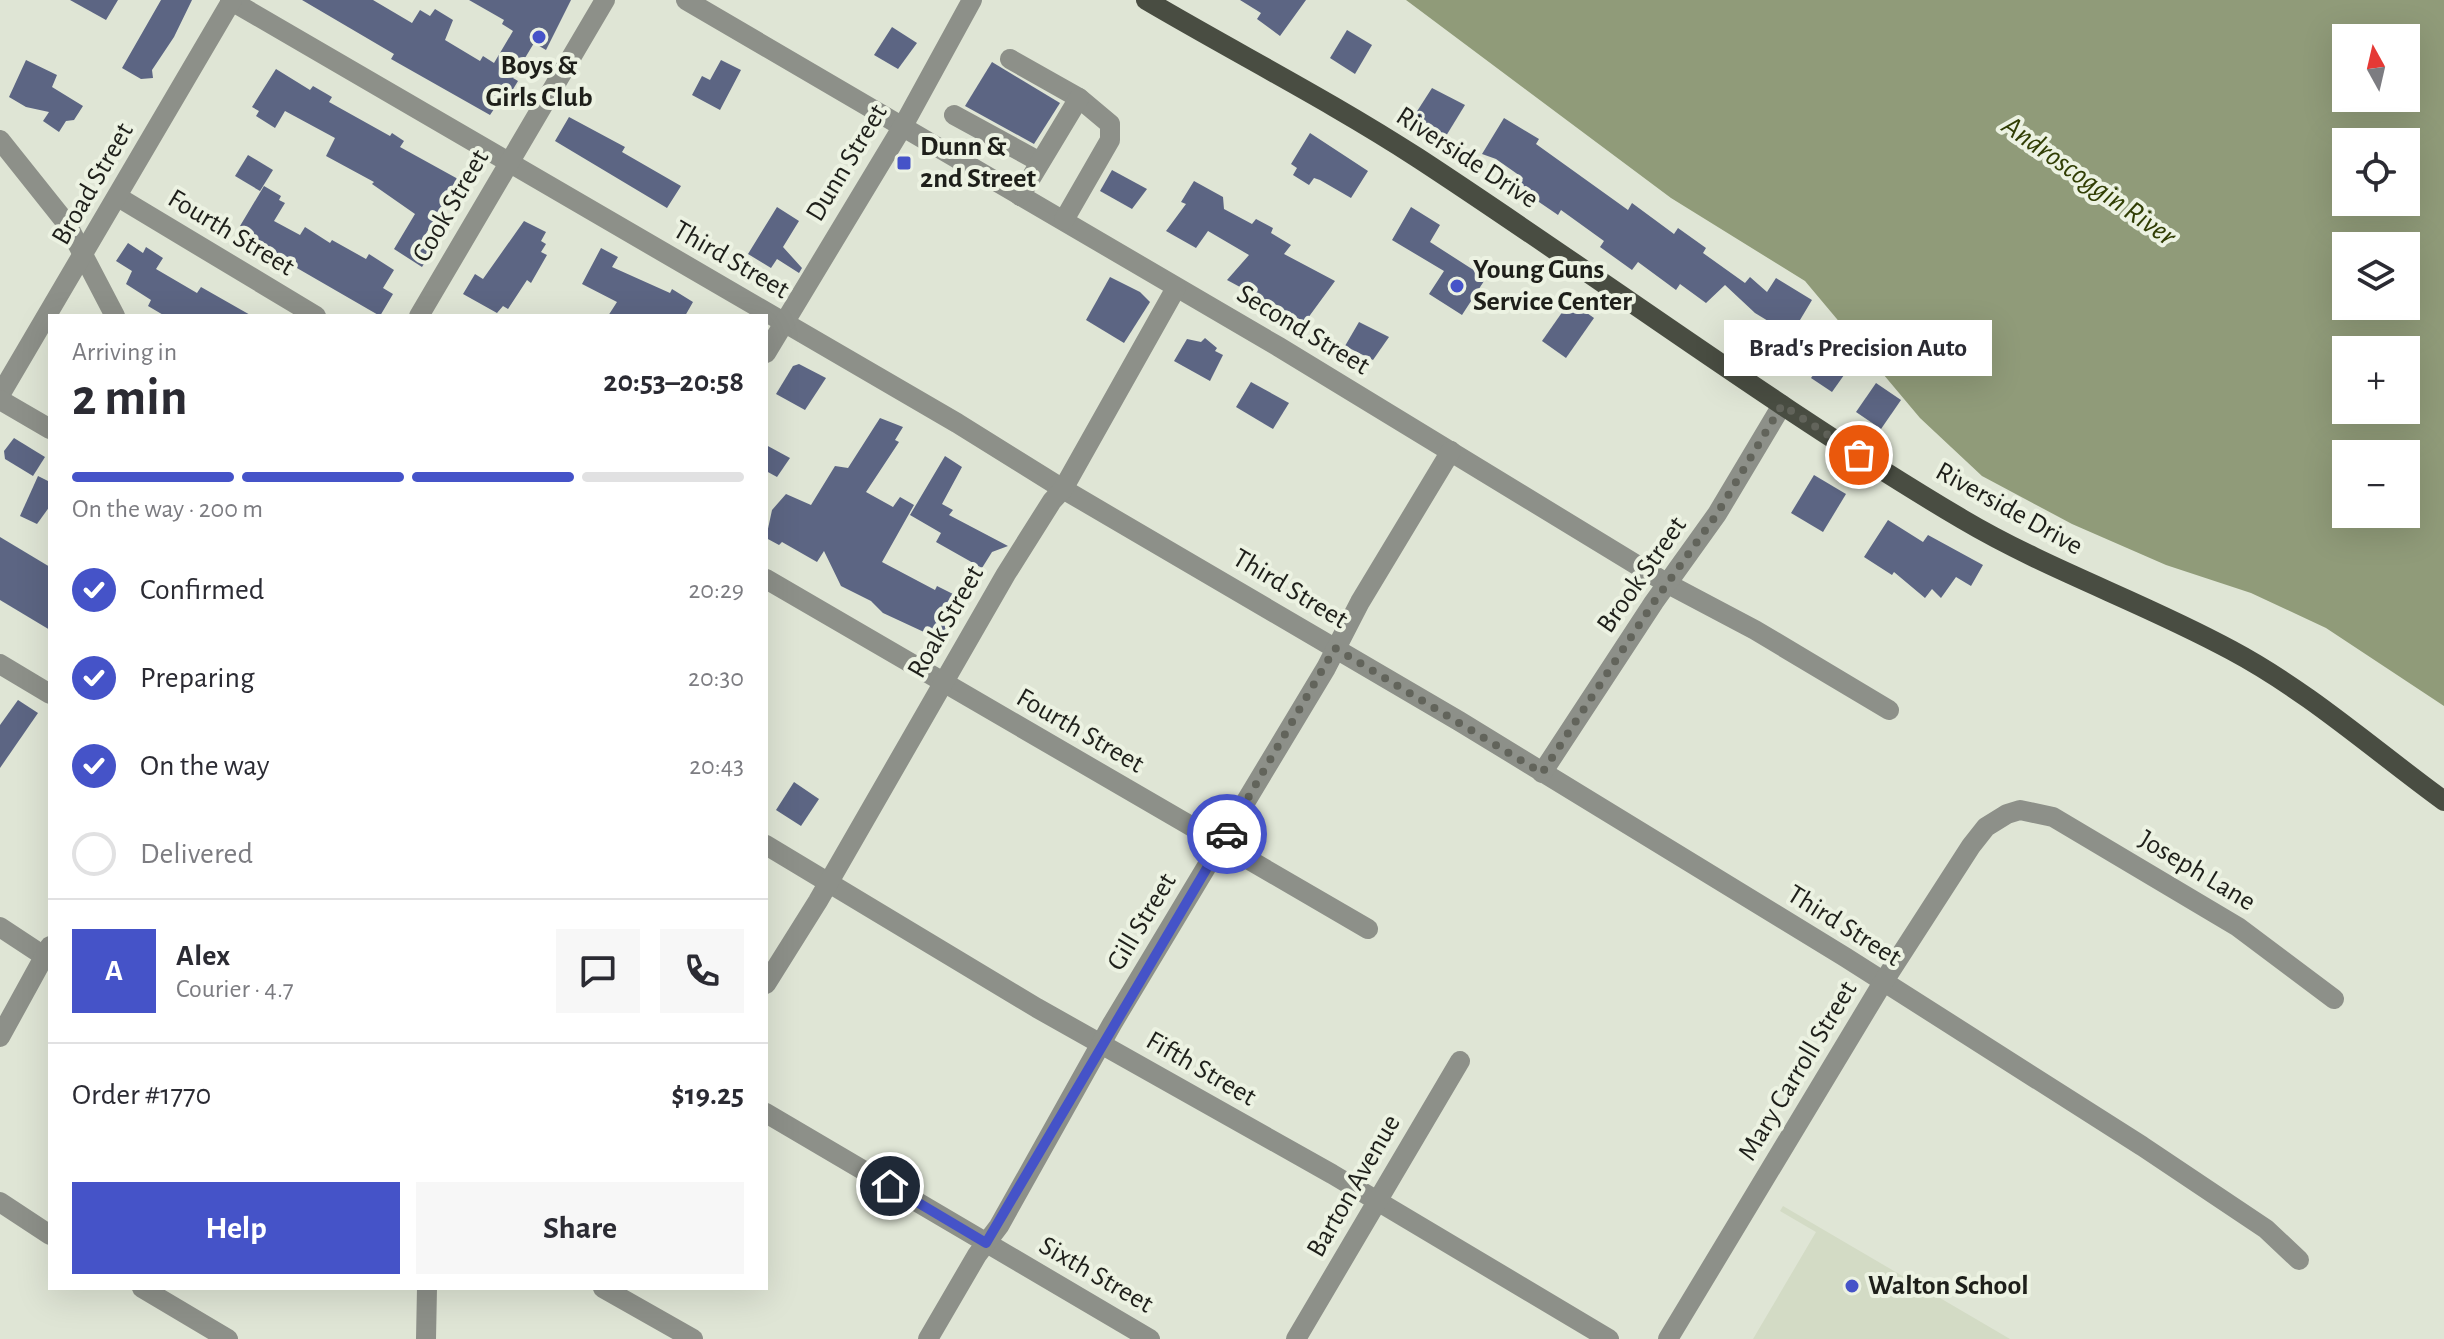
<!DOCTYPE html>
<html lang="en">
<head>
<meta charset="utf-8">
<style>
	:root { --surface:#fff; --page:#f7f7f7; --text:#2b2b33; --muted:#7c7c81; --line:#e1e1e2; --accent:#4553c8 }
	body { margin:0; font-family:"Alegreya Sans",sans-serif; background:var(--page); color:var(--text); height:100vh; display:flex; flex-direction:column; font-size:30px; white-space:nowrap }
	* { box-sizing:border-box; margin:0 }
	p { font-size:26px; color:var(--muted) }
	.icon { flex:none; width:44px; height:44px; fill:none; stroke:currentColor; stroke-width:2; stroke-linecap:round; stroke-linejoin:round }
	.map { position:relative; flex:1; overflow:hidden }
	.sheet { position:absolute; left:48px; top:314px; width:720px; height:976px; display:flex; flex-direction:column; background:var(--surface); border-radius:0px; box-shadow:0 8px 32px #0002 }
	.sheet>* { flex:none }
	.needle { width:52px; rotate:352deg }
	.controls { position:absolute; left:2332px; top:24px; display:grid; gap:16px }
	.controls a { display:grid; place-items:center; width:88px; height:88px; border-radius:0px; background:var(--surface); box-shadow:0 8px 32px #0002; font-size:40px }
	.pin { position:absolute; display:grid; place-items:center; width:68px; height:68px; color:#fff; margin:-34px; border:4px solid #fff; border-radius:50%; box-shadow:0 2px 8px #0007 }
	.courier { position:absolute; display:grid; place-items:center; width:80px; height:80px; margin:-40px; border:6px solid #4553c8; border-radius:50%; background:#fff; color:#222; box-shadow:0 2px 10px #0007 }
	.bubble { position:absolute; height:56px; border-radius:0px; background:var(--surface); box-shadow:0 8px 32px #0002; font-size:26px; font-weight:700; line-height:56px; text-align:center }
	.summary em { font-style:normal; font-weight:700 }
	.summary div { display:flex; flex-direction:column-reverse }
	.summary { display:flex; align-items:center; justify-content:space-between; height:136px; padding:0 24px }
	h1 { font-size:52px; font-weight:700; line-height:60px }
	.bar { display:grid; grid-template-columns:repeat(4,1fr); gap:12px 8px; align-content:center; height:96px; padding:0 24px }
	.bar i { height:10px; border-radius:6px; background:var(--line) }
	.bar .on { background:var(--accent) }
	.bar p { grid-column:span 4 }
	.line { display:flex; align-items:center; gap:20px; padding:0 24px; border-top:2px solid var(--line) }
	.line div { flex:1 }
	.round { display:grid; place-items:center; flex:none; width:84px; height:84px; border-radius:0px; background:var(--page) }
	ol { padding:0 24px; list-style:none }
	li { display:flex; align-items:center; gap:24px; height:88px }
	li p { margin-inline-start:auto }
	li .icon { padding:8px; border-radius:50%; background:var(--accent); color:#fff; stroke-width:4 }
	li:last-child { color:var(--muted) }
	li i { width:44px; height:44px; border:4px solid var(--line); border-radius:50% }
	.button { display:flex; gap:16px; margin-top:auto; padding:16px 24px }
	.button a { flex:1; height:92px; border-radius:0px; background:var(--accent); color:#fff; font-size:32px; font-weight:700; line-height:92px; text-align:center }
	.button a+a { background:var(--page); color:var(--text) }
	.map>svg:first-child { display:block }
</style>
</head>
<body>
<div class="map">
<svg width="2444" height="1339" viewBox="0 0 2444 1339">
	<rect width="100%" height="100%" fill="#dfe5d5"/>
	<path fill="#d3dbc5" d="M1783,1206L2010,1339H1753L1816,1232L1780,1211Z"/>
	<path fill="#909b79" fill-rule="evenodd" d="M1406,0H2444V706L2326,628L2251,593L2166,565L2072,524L1982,476L1920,418L1805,281L1671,198ZM2346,38H2406V98H2346ZM2346,142H2406V202H2346ZM2346,246H2406V306H2346ZM2346,350H2406V410H2346ZM2346,454H2406V514H2346Z"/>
	<g fill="#5c6583">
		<path d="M70,0H118L106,20Z"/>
		<path d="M161,0H192L174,37L152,70L153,78L141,79L122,68Z"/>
		<path d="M302,0H373L412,23L420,10L430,16L435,9L453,20L445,40L480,61L483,56L494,63L513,31L502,24L504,20L469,0H571L546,50L534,43L513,78L518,81L501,109L496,106L490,115L391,59L394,54Z"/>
		<path d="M1240,0H1306L1280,36L1257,19L1261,13Z"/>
		<path d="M892,27L917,43L898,69L874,55Z"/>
		<path d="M1347,30L1372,45L1355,74L1330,58Z"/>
		<path d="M26,60L57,75L52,87L83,106L74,120L66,121L59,132L43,121L49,112L26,107L9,97Z"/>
		<path d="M721,60L741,70L720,110L692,95L702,76L710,80Z"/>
		<path d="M992,62L1060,103L1034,144L965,106Z"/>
		<path d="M276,69L310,90L313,86L332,97L329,102L390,136L392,133L404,141L400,147L458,179L421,242L433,249L422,267L394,249L415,214L372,184L374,182L326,156L335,138L285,111L275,128L256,116L259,111L252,107Z"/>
		<path d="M1432,88L1465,105L1446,136L1414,116Z"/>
		<path d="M569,117L625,147L622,152L681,186L667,208L555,141Z"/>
		<path d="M1504,118L1539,139L1536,144L1628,210L1632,203L1674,234L1678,228L1706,248L1703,253L1745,283L1750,277L1767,292L1776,278L1812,300L1791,335L1755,313L1725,285L1706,303L1680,284L1676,290L1638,262L1632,270L1600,247L1604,241L1561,210L1558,215L1517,187L1523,178L1496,159L1482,154Z"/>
		<path d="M1310,133L1368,171L1351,198L1320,180L1314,178L1309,185L1293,175L1297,168L1291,164Z"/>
		<path d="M248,155L273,170L260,191L235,176Z"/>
		<path d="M1112,170L1147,189L1132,209L1100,191Z"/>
		<path d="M1194,181L1223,197L1224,209L1252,224L1256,219L1273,228L1271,233L1291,245L1284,254L1335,281L1305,322L1227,280L1249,255L1208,231L1196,248L1166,231L1186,204L1181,202Z"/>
		<path d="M264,186L281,196L279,200L285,203L274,221L300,235L305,227L330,243L332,240L366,259L369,254L394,270L383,288L393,294L380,316L245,238L249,231L240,226Z"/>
		<path d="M777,207L799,221L783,247L802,268L799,273L777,259L771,268L748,254Z"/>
		<path d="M1411,207L1440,225L1430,242L1486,278L1462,315L1429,294L1444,271L1392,240Z"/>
		<path d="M524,221L546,232L541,241L546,244L541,252L547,255L531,283L527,280L508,309L503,306L497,313L463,294L475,274L483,279Z"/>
		<path d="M128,243L143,253L146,247L163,258L156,269L197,293L201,287L252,316H165L148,306L151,300L126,284L132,271L116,261Z"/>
		<path d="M601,248L618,257L612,267L670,293L672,289L693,302L685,316H608L617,302L582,284Z"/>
		<path d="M1110,277L1140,292L1150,302L1124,343L1086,320Z"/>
		<path d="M1570,301L1594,318L1566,358L1542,341Z"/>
		<path d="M1359,322L1389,337L1373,360L1345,346Z"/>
		<path d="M1205,338L1217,348L1215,351L1223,355L1210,381L1174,361L1187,339L1201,342Z"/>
		<path d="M1828,354L1849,368L1832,392L1811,378Z"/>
		<path d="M799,364L826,378L805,410L776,394L793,366Z"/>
		<path d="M1251,382L1289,403L1273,429L1236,407Z"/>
		<path d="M1876,383L1901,400L1881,429L1856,412Z"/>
		<path d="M880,418L903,427L895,440L899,442L866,492L893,507L900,497L914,505L882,562L935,590L937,586L961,598L957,604L960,606L939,639L883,613L871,601L841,586L824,551L817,562L782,542L779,545L766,538L772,510L786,494L811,505L835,466L848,468Z"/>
		<path d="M14,438L45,457L33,476L5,459L4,451Z"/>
		<path d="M766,445L790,458L777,477L766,471Z"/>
		<path d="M945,456L962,467L942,504L953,510L949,515L1008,546L992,552L982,568L936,542L941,533L910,515Z"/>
		<path d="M1814,475L1846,494L1823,532L1791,513Z"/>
		<path d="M38,476L50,482V506L37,524L20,516Z"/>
		<path d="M1888,520L1923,542L1928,535L1983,565L1971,586L1956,577L1941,598L1932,589L1925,598L1894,572L1892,575L1864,557Z"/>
		<path d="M0,537L50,567V630L0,600Z"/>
		<path d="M18,700L38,713L0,768V725Z"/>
		<path d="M794,782L819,799L801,826L776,810Z"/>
	</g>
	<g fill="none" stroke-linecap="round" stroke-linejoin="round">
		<g stroke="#8d9089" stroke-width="20">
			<path d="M230,0L957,423L1063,489L1459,721L1845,957L2142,1146L2266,1229L2299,1260"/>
			<path d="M686,0L1279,347L1668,584L1755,630L1889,710"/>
			<path d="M1010,59L1079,98L1110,124V140L1064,220"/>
			<path d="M954,115L1040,162"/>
			<path d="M0,140L67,224L115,316"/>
			<path d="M1020,196L1079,98"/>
			<path d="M118,197L316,316"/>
			<path d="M419,316L605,0"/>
			<path d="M766,353L903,126L972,0"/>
			<path d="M0,395L232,0"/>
			<path d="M0,400L50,429"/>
			<path d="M766,579L1368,929"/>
			<path d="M0,664L50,694"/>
			<path d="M1542,773L1654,602L1717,514L1782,405"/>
			<path d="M766,845L1037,1008L1332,1174L1609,1339"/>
			<path d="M0,927L50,960"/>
			<path d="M766,984L818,901L1006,574L1052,501L1063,489L1176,288"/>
			<path d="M0,1037L50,946"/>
			<path d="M766,1113L1150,1339"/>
			<path d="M0,1202L50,1235"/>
			<path d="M142,1288L228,1339"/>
			<path d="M603,1288L693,1339"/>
			<path d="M426,1339L427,1288"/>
			<path d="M928,1339L977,1255L999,1226L1112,1024L1326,668L1360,602L1451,451"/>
			<path d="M1296,1339L1460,1061"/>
			<path d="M1668,1339L1882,984L1971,846L1986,827L2007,814L2020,810L2053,817L2238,927L2334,999"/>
		</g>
		<path stroke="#494d42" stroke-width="20" d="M1146,0C1236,53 1330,101 1418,158C1600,277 1775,408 1962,519C2048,570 2143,602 2231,650C2308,691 2374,750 2444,801"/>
	</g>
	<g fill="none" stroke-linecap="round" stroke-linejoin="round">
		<path stroke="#62645b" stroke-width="8" stroke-dasharray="0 14.4" d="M1227,834L1335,648L1542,773L1654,602L1717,514L1782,405L1859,455"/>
		<path stroke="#4553c8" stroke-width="10" d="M890,1186L986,1243L1227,834"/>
	</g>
	<g fill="#4553c8" stroke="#ecf2e2" stroke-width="3">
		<circle cx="539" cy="37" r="8"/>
		<rect x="896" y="155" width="16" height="16" rx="4"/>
		<circle cx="1457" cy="286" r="8"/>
		<circle cx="1852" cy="1286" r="8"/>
	</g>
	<g text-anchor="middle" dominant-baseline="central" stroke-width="8" stroke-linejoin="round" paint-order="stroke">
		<g font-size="28" font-weight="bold" fill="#1e1f1a" stroke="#ecf2e2" text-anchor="start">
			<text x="539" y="66" text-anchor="middle">Boys &amp;<tspan x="539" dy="32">Girls Club</tspan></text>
			<text x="920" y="147">Dunn &amp;<tspan x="920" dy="32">2nd Street</tspan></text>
			<text x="1473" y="270">Young Guns<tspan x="1473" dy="32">Service Center</tspan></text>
			<text x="1868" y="1286">Walton School</text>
		</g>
		<g font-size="28" fill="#1e1f1a" stroke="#ecf2e2">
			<text transform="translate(1467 158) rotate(33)">Riverside Drive</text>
			<text transform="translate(847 163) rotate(-59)">Dunn Street</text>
			<text transform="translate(93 184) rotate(-60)">Broad Street</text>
			<text transform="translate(451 206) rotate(-60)">Cook Street</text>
			<text transform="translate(231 233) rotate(31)">Fourth Street</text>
			<text transform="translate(731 260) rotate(30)">Third Street</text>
			<text transform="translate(1303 330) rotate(31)">Second Street</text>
			<text transform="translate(2009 509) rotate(29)">Riverside Drive</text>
			<text transform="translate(1642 575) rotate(-55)">Brook Street</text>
			<text transform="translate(1290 589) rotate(31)">Third Street</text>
			<text transform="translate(946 622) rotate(-60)">Roak Street</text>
			<text transform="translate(1080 731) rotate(30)">Fourth Street</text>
			<text transform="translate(2197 871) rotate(31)">Joseph Lane</text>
			<text transform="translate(1142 922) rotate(-59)">Gill Street</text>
			<text transform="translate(1844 926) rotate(32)">Third Street</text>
			<text transform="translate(1201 1069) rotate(30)">Fifth Street</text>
			<text transform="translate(1798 1071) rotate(-59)">Mary Carroll Street</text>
			<text transform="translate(1354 1186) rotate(-60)">Barton Avenue</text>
			<text transform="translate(1096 1275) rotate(30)">Sixth Street</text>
		</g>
		<g font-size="30" font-style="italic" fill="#313e04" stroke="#ecf2e2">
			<text transform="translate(2089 181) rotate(35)">Androscoggin River</text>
		</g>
	</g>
</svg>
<div class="controls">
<a><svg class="needle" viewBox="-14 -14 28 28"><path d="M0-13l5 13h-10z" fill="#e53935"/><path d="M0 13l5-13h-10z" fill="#7c7c81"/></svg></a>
<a><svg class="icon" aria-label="locate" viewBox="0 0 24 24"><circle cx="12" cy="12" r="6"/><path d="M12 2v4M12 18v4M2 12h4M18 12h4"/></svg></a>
<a><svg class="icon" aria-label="layers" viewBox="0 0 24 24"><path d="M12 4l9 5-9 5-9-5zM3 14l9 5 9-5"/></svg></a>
<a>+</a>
<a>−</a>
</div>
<div class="pin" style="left:1859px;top:455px;background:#ea580c"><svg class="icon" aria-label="bag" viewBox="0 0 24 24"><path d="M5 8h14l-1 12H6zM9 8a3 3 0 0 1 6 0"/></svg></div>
<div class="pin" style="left:890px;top:1186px;background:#1f2937"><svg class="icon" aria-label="home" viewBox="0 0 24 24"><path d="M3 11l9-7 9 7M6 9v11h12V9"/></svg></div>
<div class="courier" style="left:1227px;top:834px"><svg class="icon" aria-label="car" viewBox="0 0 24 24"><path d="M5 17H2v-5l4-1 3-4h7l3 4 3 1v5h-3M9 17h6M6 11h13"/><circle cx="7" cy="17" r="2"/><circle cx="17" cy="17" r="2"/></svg></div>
<div class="bubble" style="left:1724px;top:320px;width:268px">Brad's Precision Auto</div>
<section class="sheet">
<div class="summary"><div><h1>2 min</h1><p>Arriving in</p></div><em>20:53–20:58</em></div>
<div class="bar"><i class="on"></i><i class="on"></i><i class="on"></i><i></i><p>On the way · 200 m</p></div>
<ol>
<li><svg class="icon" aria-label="check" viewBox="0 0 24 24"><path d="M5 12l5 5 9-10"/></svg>Confirmed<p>20:29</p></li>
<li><svg class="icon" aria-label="check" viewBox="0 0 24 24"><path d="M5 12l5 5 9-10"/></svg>Preparing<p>20:30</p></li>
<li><svg class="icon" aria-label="check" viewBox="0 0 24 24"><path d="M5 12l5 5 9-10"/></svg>On the way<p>20:43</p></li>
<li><i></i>Delivered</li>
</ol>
<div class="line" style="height:144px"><b class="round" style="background:var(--accent);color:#fff">A</b><div><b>Alex</b><p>Courier · 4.7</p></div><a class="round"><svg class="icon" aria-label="chat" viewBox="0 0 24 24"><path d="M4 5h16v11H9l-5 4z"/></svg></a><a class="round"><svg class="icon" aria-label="phone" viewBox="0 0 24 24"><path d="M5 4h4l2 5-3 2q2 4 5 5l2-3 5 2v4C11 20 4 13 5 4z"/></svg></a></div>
<div class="line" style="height:104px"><div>Order #1770</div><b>$19.25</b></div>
<div class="button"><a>Help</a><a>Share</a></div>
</section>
</div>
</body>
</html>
